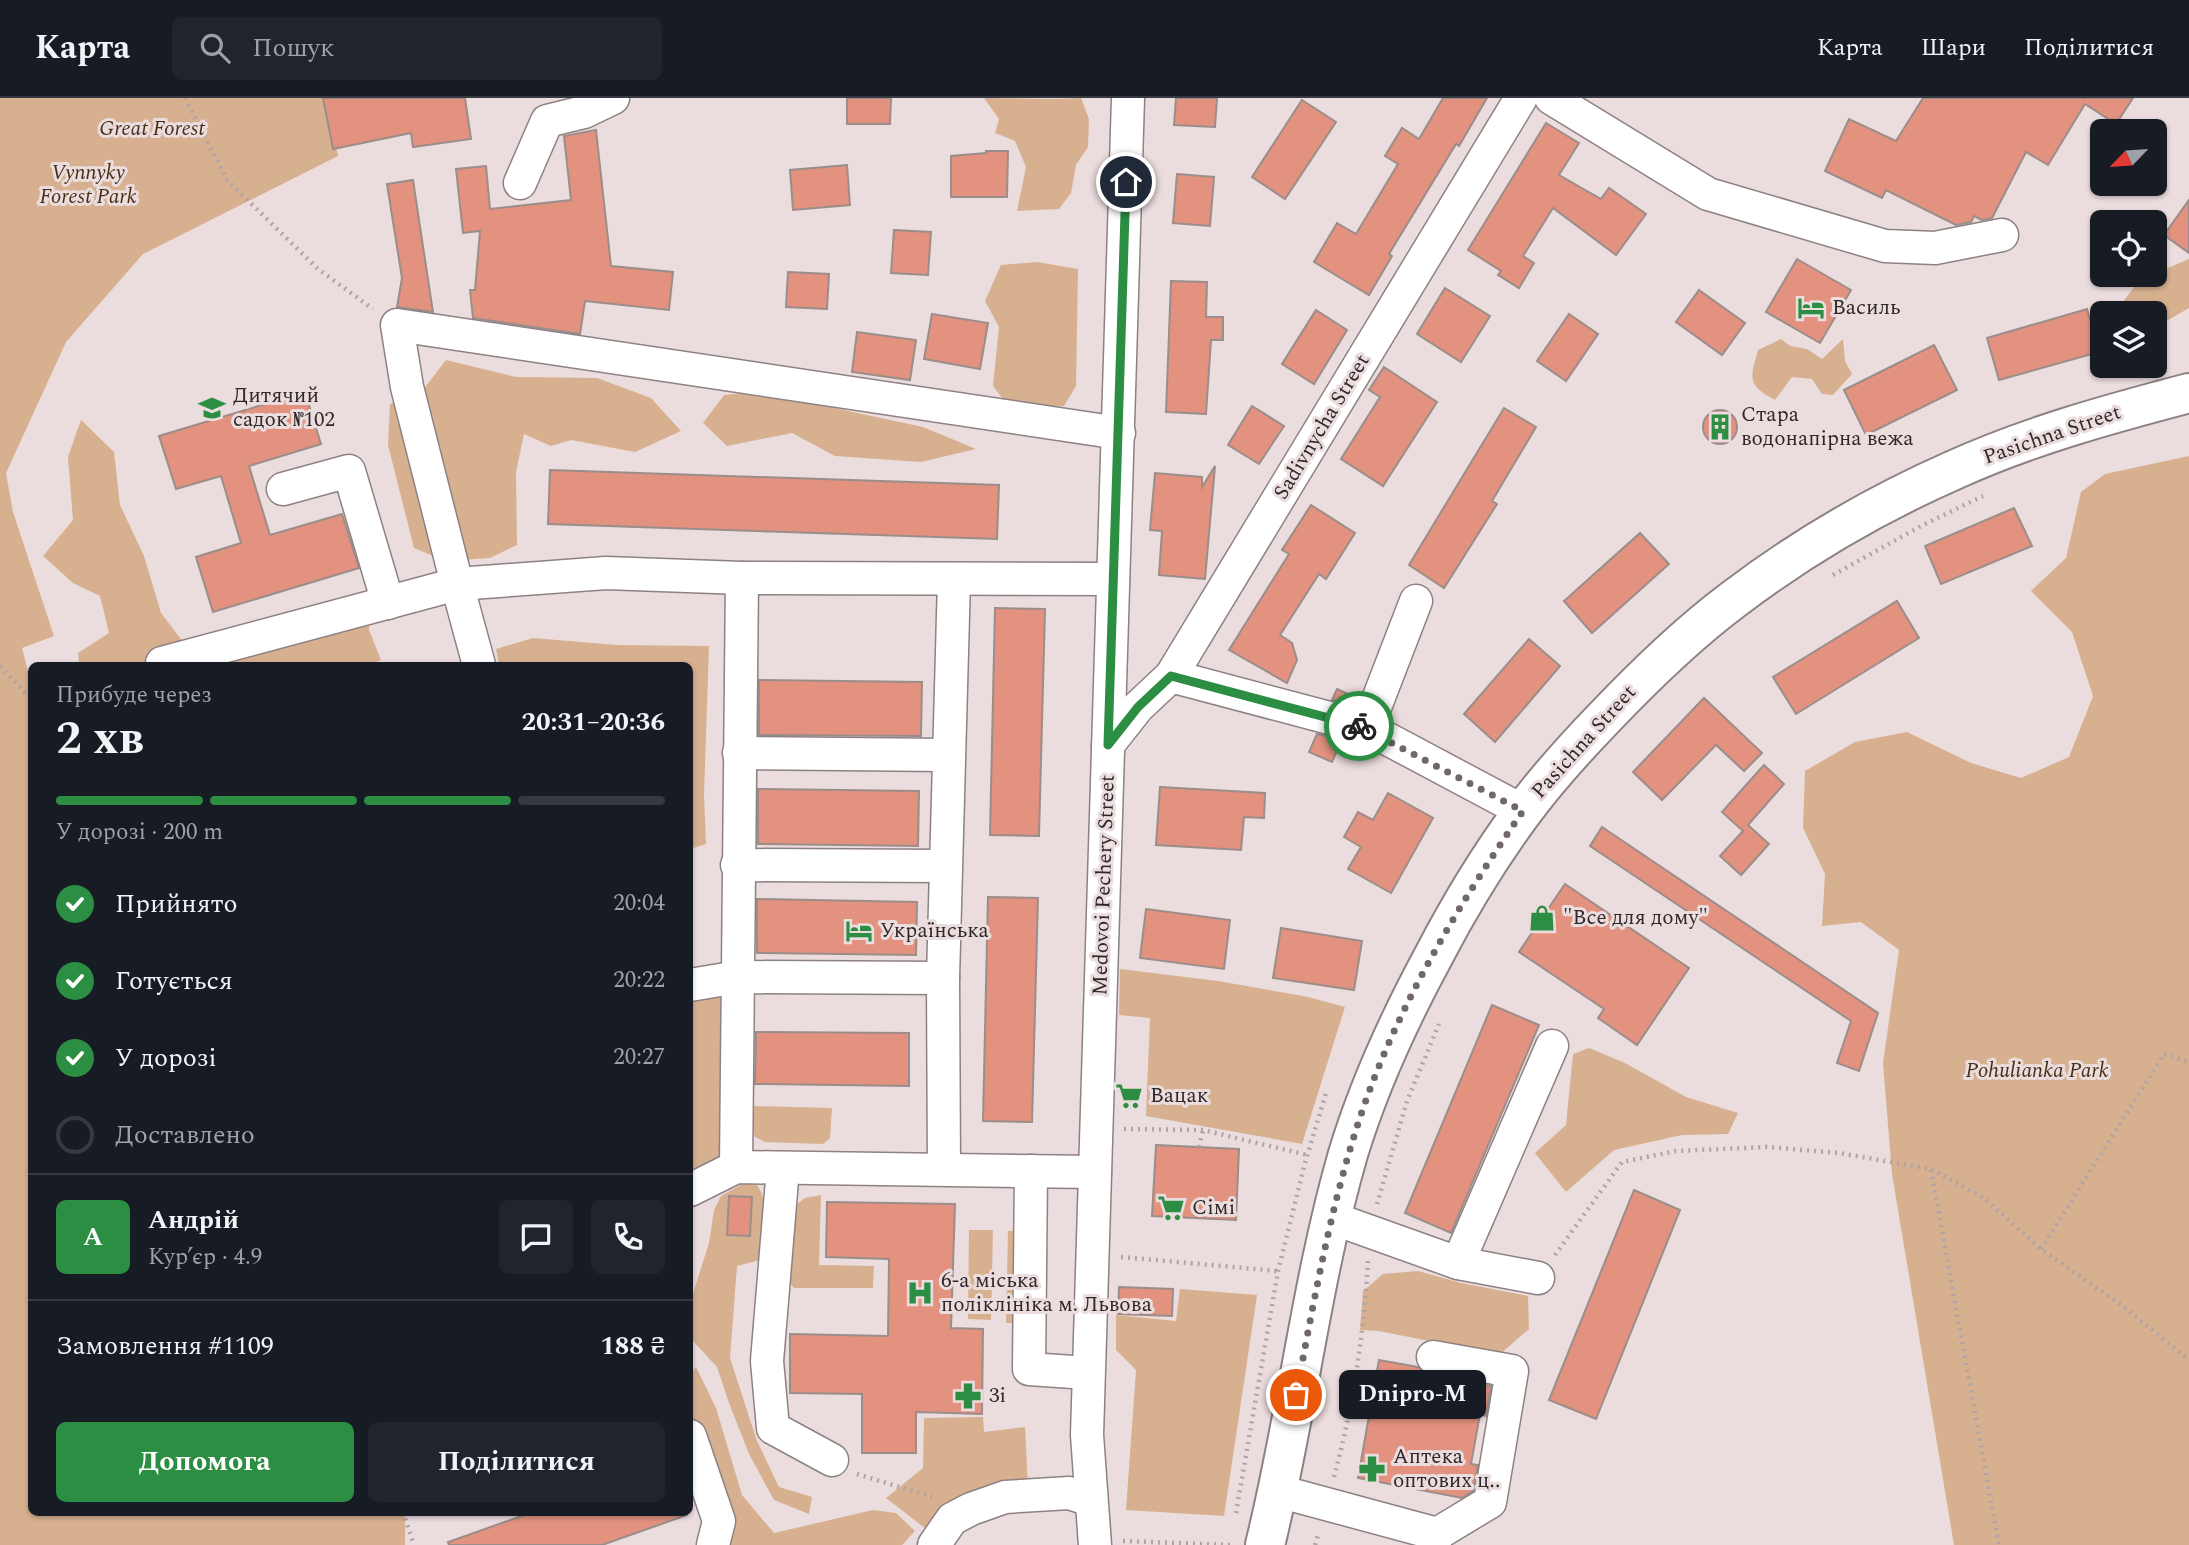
<!DOCTYPE html>
<html lang="uk">
<head>
<meta charset="utf-8">
<style>
	:root { --surface:#171b24; --page:#20242c; --text:#f1f3f6; --muted:#9ea1a6; --line:#363941; --accent:#2c8e42 }
	body { margin:0; font-family:Spectral,serif; background:var(--page); color:var(--text); height:100vh; display:flex; flex-direction:column; font-size:26px; white-space:nowrap }
	* { box-sizing:border-box; margin:0 }
	p { font-size:23px; color:var(--muted) }
	.icon { flex:none; width:38px; height:38px; fill:none; stroke:currentColor; stroke-width:2; stroke-linecap:round; stroke-linejoin:round }
	.map { position:relative; flex:1; overflow:hidden }
	.side { position:absolute; left:28px; top:564px; width:665px; height:854px; display:flex; flex-direction:column; background:var(--surface); border-radius:10px; box-shadow:0 2px 5px #0004 }
	.side>* { flex:none }
	.needle { width:46px; rotate:245deg }
	.buttons { position:absolute; left:2090px; top:21px; display:grid; gap:14px }
	.buttons a { display:grid; place-items:center; width:77px; height:77px; border-radius:10px; background:var(--surface); box-shadow:0 2px 5px #0004; font-size:35px }
	.pin { position:absolute; display:grid; place-items:center; width:60px; height:60px; color:#fff; margin:-30px; border:4px solid #fff; border-radius:50%; box-shadow:0 2px 7px #0007 }
	.courier { position:absolute; display:grid; place-items:center; width:70px; height:70px; margin:-35px; border:5px solid #2c8e42; border-radius:50%; background:#fff; color:#222; box-shadow:0 2px 9px #0007 }
	.bubble { position:absolute; height:49px; border-radius:10px; background:var(--surface); box-shadow:0 2px 5px #0004; font-size:23px; font-weight:700; line-height:49px; text-align:center }
	.headline em { font-style:normal; font-weight:700 }
	.headline div { display:flex; flex-direction:column-reverse }
	.headline { display:flex; align-items:center; justify-content:space-between; height:119px; padding:0 28px }
	h1 { font-size:46px; font-weight:700; line-height:52px }
	.bar { display:grid; grid-template-columns:repeat(4,1fr); gap:10px 7px; align-content:center; height:84px; padding:0 28px }
	.bar i { height:9px; border-radius:5px; background:var(--line) }
	.bar .on { background:var(--accent) }
	.bar p { grid-column:span 4 }
	.line { display:flex; align-items:center; gap:18px; padding:0 28px; border-top:2px solid var(--line) }
	.line div { flex:1 }
	.round { display:grid; place-items:center; flex:none; width:74px; height:74px; border-radius:10px; background:var(--page) }
	ol { padding:0 28px; list-style:none }
	li { display:flex; align-items:center; gap:21px; height:77px }
	li p { margin-inline-start:auto }
	li .icon { padding:7px; border-radius:50%; background:var(--accent); color:#fff; stroke-width:4 }
	li:last-child { color:var(--muted) }
	li i { width:38px; height:38px; border:4px solid var(--line); border-radius:50% }
	.action { display:flex; gap:14px; margin-top:auto; padding:14px 28px }
	.action a { flex:1; height:80px; border-radius:10px; background:var(--accent); color:#fff; font-size:28px; font-weight:700; line-height:80px; text-align:center }
	.action a+a { background:var(--page); color:var(--text) }
	header { display:flex; align-items:center; gap:42px; box-sizing:border-box; height:98px; padding:0 35px; background:var(--surface); border-bottom:2px solid var(--line) }
	header strong { font-size:33px }
	nav { display:flex; gap:38px; margin-inline-start:auto; font-size:24px }
	.search { width:490px; height:63px; background:var(--page); display:flex; align-items:center; gap:18px; box-sizing:border-box; padding:0 24px; border-radius:10px; color:var(--muted); font-size:26px }
	.map>svg:first-child { display:block }
</style>
</head>
<body>
<header>
<strong>Карта</strong>
<div class="search"><svg class="icon" aria-label="search" viewBox="0 0 24 24"><circle cx="10" cy="10" r="6"/><path d="M15 15l6 6"/></svg>Пошук</div>
<nav><a>Карта</a><a>Шари</a><a>Поділитися</a></nav>
</header>
<div class="map">
<svg width="2189" height="1447" viewBox="0 0 2189 1447">
	<rect width="100%" height="100%" fill="#ebdcde"/>
	<g fill="#d7b090">
		<path d="M0,0H326L338,58L143,156L66,244L6,375L13,414L54,538L22,550L32,589V808L28,810L32,834V1414H405V1447H0Z"/>
		<path d="M984,0C1017,0 1049,2 1081,0L1089,21L1088,49L1076,67L1071,95L1059,111L1017,113L1026,69L1015,43L995,35L999,21Z"/>
		<path d="M2189,161V210L2154,230V215H2121L2118,211L2139,182Z"/>
		<path d="M1037,164L1078,171L1076,288L1064,308L1010,310L993,288L999,229L985,203L1001,167Z"/>
		<path d="M1781,241L1790,248L1807,251L1822,261L1843,241L1845,263L1852,276L1833,297L1822,296L1812,281L1792,279L1775,302C1747,287 1750,281 1758,252Z"/>
		<path d="M446,262L516,279L597,280L651,300L681,333L635,354L571,342L551,348L524,336L516,374L517,447L490,460L445,463L414,450L388,347L390,306L420,296Z"/>
		<path d="M745,295L806,304L923,329L976,351L921,364L835,358L792,335L727,348L703,325L724,297Z"/>
		<path d="M81,322L114,354L120,407L144,458L161,515L190,553L154,567H79L78,555L109,535L100,498L73,485L43,458L73,422L68,359Z"/>
		<path d="M2189,358V1447H1954L1892,1076L1883,965L1899,852L1861,824L1822,828L1825,776L1803,730L1805,673L1855,644L1907,634L1971,665L2021,680L2069,659L2093,598L2072,534L2031,493L2066,460L2081,394L2105,376Z"/>
		<path d="M370,506L369,532L381,562L367,567H222L218,545Z"/>
		<path d="M533,540L617,547L709,548L704,697L706,746L690,751V567H499L496,551Z"/>
		<path d="M690,868L725,877L722,1058L690,1075Z"/>
		<path d="M1120,871L1218,883L1308,899L1345,909L1302,1046L1146,1018L1150,920L1119,917Z"/>
		<path d="M1589,950L1625,965L1686,999L1738,1015L1728,1036L1682,1037L1614,1052L1566,1094L1535,1055L1566,1027L1573,956Z"/>
		<path d="M750,1008L832,1010L830,1040L823,1046L765,1044L755,1039L751,1026Z"/>
		<path d="M744,1085L757,1087C772,1108 762,1138 760,1162L737,1168L730,1260L757,1343L779,1389L812,1399L809,1416L774,1402L749,1356L729,1305L717,1269L690,1240V1205L709,1145L714,1112L721,1098Z"/>
		<path d="M821,1097L819,1167L874,1168L873,1190H794L790,1185L796,1107L805,1100Z"/>
		<path d="M969,1132H993L991,1222L968,1221Z"/>
		<path d="M1008,1133H1019L1017,1225H1006Z"/>
		<path d="M1418,1173L1461,1185L1528,1198L1529,1231L1499,1257L1379,1233L1360,1232L1363,1193L1383,1176Z"/>
		<path d="M1180,1191L1257,1197L1224,1418L1126,1412L1136,1272L1116,1252V1217L1176,1223Z"/>
		<path d="M696,1269L716,1310L742,1397L774,1435L873,1412L896,1415L915,1433L902,1447H722L690,1329V1277Z"/>
		<path d="M983,1319L984,1334L1025,1329L1028,1389L930,1434L886,1400L923,1370L924,1320Z"/>
	</g>
	<g fill="#e2927f" stroke="#9b8d8a" stroke-width="2">
		<path d="M323,0H465L471,41L413,49L411,35L333,51Z"/>
		<path d="M847,0H891L890,26H847Z"/>
		<path d="M1176,0H1217L1215,29L1174,27Z"/>
		<path d="M1443,0H1487L1459,48L1456,46L1389,156L1392,158L1369,197L1314,164L1337,125L1356,136L1398,66L1385,58L1402,30L1419,41Z"/>
		<path d="M1923,0H2133L2116,26L2085,6L2048,67L2026,54L1992,120L1982,122L1974,118L1971,124L1956,127L1886,92L1882,100L1825,73L1849,21L1896,43Z"/>
		<path d="M1302,2L1336,24L1285,101L1252,79Z"/>
		<path d="M1546,25L1579,45L1559,77L1601,101L1609,90L1646,116L1616,157L1553,110L1523,158L1534,165L1519,190L1498,177L1501,173L1468,152Z"/>
		<path d="M596,32L611,168L673,174L669,212L585,203L580,236L473,220L470,192H475L480,133L463,135L456,71L486,68L490,111L571,102L564,38Z"/>
		<path d="M986,53H1008L1007,99H951V58L986,55Z"/>
		<path d="M847,67L850,107L793,112L790,72Z"/>
		<path d="M1177,76L1214,79L1210,128L1173,125Z"/>
		<path d="M413,82L420,129L433,214L397,209L402,180L387,86Z"/>
		<path d="M2189,102V155L2164,137Z"/>
		<path d="M894,132L931,134L928,177L891,175Z"/>
		<path d="M1797,161L1851,192L1820,245L1766,214Z"/>
		<path d="M788,174L829,176L827,211L786,209Z"/>
		<path d="M1171,183L1207,184L1206,219H1223V242H1211L1206,316L1166,314Z"/>
		<path d="M1445,190L1490,218L1461,264L1417,236Z"/>
		<path d="M1699,192L1745,225L1722,257L1676,224Z"/>
		<path d="M2087,211L2099,254L1999,282L1987,240Z"/>
		<path d="M1316,212L1347,232L1314,286L1282,266Z"/>
		<path d="M932,216L988,225L980,271L924,261Z"/>
		<path d="M1569,216L1598,236L1566,283L1537,263Z"/>
		<path d="M857,234L916,242L910,282L852,274Z"/>
		<path d="M1934,247L1957,292L1866,337L1844,292Z"/>
		<path d="M1384,269L1437,304L1383,388L1341,361L1380,299L1369,292Z"/>
		<path d="M305,294L321,346L249,368L270,437L342,416L359,470L213,514L196,459L241,445L221,378L176,391L159,338Z"/>
		<path d="M1252,308L1284,328L1259,366L1228,347Z"/>
		<path d="M1504,310L1536,329L1492,403L1497,406L1444,490L1409,467Z"/>
		<circle cx="1720" cy="329" r="17"/>
		<path d="M1215,368L1205,481L1159,477L1162,433L1150,432L1155,375L1202,379V389Z"/>
		<path d="M550,372L999,387L997,441L548,426Z"/>
		<path d="M1311,407L1355,435L1326,481L1319,476L1280,537L1292,545L1297,562L1287,585L1229,552L1289,456L1282,452Z"/>
		<path d="M2014,410L2032,448L1941,486L1925,448Z"/>
		<path d="M1640,435L1669,466L1592,535L1564,503Z"/>
		<path d="M1897,503L1919,540L1796,616L1773,579Z"/>
		<path d="M995,510L1045,511L1039,738L990,737Z"/>
		<path d="M1529,541L1560,568L1495,644L1464,616Z"/>
		<path d="M759,582L922,584L921,638L759,637Z"/>
		<path d="M1337,591L1357,600L1354,607L1332,602Z"/>
		<path d="M1704,600L1762,655L1744,673L1716,647L1662,702L1633,674Z"/>
		<path d="M1317,636L1342,642L1332,664L1309,654Z"/>
		<path d="M1764,667L1784,686L1748,727L1769,746L1741,777L1720,758L1743,733L1722,714Z"/>
		<path d="M1160,689L1265,695L1264,720L1244,719L1241,752L1156,747Z"/>
		<path d="M758,691L919,693L918,748L758,746Z"/>
		<path d="M1388,695L1433,720L1391,795L1348,771L1361,749L1344,739L1358,714L1373,722Z"/>
		<path d="M1602,729L1878,915L1859,973L1837,965L1851,923L1590,748Z"/>
		<path d="M1565,786L1689,870L1637,947L1598,920L1604,911L1519,854Z"/>
		<path d="M988,799L1038,800L1032,1024L983,1023Z"/>
		<path d="M757,801L917,804L916,857L757,855Z"/>
		<path d="M1146,811L1230,822L1224,871L1140,860Z"/>
		<path d="M1281,830L1362,843L1354,892L1273,880Z"/>
		<path d="M1492,907L1539,927L1451,1135L1405,1115Z"/>
		<path d="M756,934L909,935V988L755,986Z"/>
		<path d="M1156,1047L1239,1051L1236,1122L1152,1118Z"/>
		<path d="M1634,1092L1680,1112L1596,1321L1549,1302Z"/>
		<path d="M729,1098L752,1099L750,1138L727,1137Z"/>
		<path d="M827,1104L955,1106L951,1230L983,1231L982,1316L916,1314V1355H862V1296L790,1295V1236L888,1238L889,1161L826,1159Z"/>
		<path d="M1119,1189L1173,1191L1172,1218L1118,1216Z"/>
		<path d="M1379,1262L1418,1269L1430,1277L1491,1288L1486,1318L1480,1316L1471,1366L1478,1367L1473,1393L1462,1400L1358,1380Z"/>
		<path d="M533,1414H686L687,1417L602,1447H449L448,1444Z"/>
	</g>
	<g fill="none" stroke-linecap="round" stroke-linejoin="round">
		<g stroke="#8e8183" stroke-width="35">
			<g id="minor">
				<path d="M1551,0L1708,96L1885,148L1935,150L2002,137"/>
				<path d="M520,85L547,23L584,14L613,0"/>
				<path d="M283,391L349,373L388,505"/>
				<path d="M162,565L457,486L407,289L397,227L1119,335"/>
				<path d="M479,567L457,486L606,475L742,480L1113,481"/>
				<path d="M1171,578L1367,630L1523,713"/>
				<path d="M1367,630L1416,503"/>
				<path d="M1108,647L1138,609L1171,578L1521,0"/>
				<path d="M739,655L948,657"/>
				<path d="M737,767L945,768"/>
				<path d="M690,887L738,879L943,880"/>
				<path d="M736,1069L742,480"/>
				<path d="M783,1070L767,1263L773,1330L832,1362"/>
				<path d="M944,1071L943,880L954,481"/>
				<path d="M1031,1073L1029,1271L1088,1275"/>
				<path d="M690,1092L736,1069L1095,1074"/>
				<path d="M1332,1120L1458,1165L1552,948"/>
				<path d="M1458,1165L1538,1180"/>
				<path d="M1433,1259L1512,1273L1490,1404L1437,1436"/>
				<path d="M690,1338L719,1423L713,1447"/>
				<path d="M1278,1393L1437,1436L1434,1447"/>
				<path d="M934,1447L952,1421L971,1411L1005,1399L1069,1395L1091,1402"/>
				<path d="M1095,1447L1087,1337L1128,0"/>
			</g>
		</g>
		<g stroke="#8e8183" stroke-width="42">
			<path id="major" d="M1265,1447C1297,1318 1311,1184 1348,1056C1369,987 1399,922 1433,859C1459,809 1488,761 1521,716C1546,682 1575,650 1604,620C1645,577 1687,536 1734,501C1801,450 1877,406 1954,372C2029,338 2109,316 2189,295"/>
		</g>
		<g stroke="#b0a3a5" stroke-width="4.5" stroke-dasharray="2 5" stroke-linecap="butt">
			<path d="M185,0L227,82L318,171L373,211"/>
			<path d="M1833,477L1921,428L1983,398"/>
			<path d="M0,568L32,602"/>
			<path d="M1124,1031L1203,1032L1307,1057"/>
			<path d="M1199,1049L1203,1032"/>
			<path d="M1931,1072L1999,1447"/>
			<path d="M1377,1106L1407,1003L1439,926"/>
			<path d="M2041,1151L2164,956L2189,964"/>
			<path d="M1555,1157L1622,1064L1676,1053L1767,1049L1839,1055L1931,1071L1984,1100L2041,1151L2124,1209L2189,1262"/>
			<path d="M1121,1159L1278,1173"/>
			<path d="M857,1376L932,1399"/>
			<path d="M1334,1379C1353,1309 1364,1235 1368,1163"/>
			<path d="M403,1414L414,1447"/>
			<path d="M1236,1415L1278,1173L1305,1065L1326,995"/>
			<path d="M1123,1443L1230,1447"/>
			<path d="M1315,1447L1319,1434"/>
		</g>
		<use href="#minor" stroke="#fff" stroke-width="32"/>
		<use href="#major" stroke="#fff" stroke-width="38"/>
	</g>
	<g fill="none" stroke-linecap="round" stroke-linejoin="round">
		<path stroke="#706768" stroke-width="7" stroke-dasharray="0 12.6" d="M1296,1297C1315,1198 1332,1098 1366,1002C1403,899 1461,803 1523,713L1359,628"/>
		<path stroke="#2c8e42" stroke-width="9" d="M1126,84L1108,647L1138,609L1171,578L1359,628"/>
	</g>
	<defs>
		<g id="hotel-bare" transform="scale(2.1)"><path d="M-6-4.5h1.5V1H6V5H4.5V3h-9V5H-6ZM-4 0a1.8 1.8 0 1 1 3.6 0ZM.5 0V-2.5h3Q6-2.5 6 0Z" fill="#2c8e42" stroke="#ebdcde" stroke-width="2.5" paint-order="stroke"/></g>
		<g id="school-bare" transform="scale(2.1)"><path d="M0-5L7-2L0 1L-7-2ZM-4 1L0 2.5L4 1V4Q0 6-4 4Z" fill="#2c8e42" stroke="#ebdcde" stroke-width="2.5" paint-order="stroke"/></g>
		<g id="building-bare" transform="scale(2.1)"><path d="M-4-6H4V6H1V3H-1V6H-4ZM-2.5-4.3h1.7v1.8h-1.7ZM.8-4.3h1.7v1.8H.8ZM-2.5-1h1.7V.8h-1.7ZM.8-1h1.7V.8H.8Z" fill="#2c8e42" stroke="#ebdcde" stroke-width="2.5" paint-order="stroke"/></g>
		<g id="shop-bare" transform="scale(2.1)"><path d="M-5-2.5h2.3a2.7 3.5 0 0 1 5.4 0H5L5.5 6h-11ZM-1.5-2.5h3a1.5 2.3 0 0 0-3 0Z" fill="#2c8e42" stroke="#ebdcde" stroke-width="2.5" paint-order="stroke"/></g>
		<g id="supermarket-bare" transform="scale(2.1)"><path d="M-6-5.5h2.5l.6 2H6L4.5 2H-2.5L-4.4-4H-6ZM-1.5 3.2a1.3 1.3 0 1 0 .1 0ZM3 3.2a1.3 1.3 0 1 0 .1 0Z" fill="#2c8e42" stroke="#ebdcde" stroke-width="2.5" paint-order="stroke"/></g>
		<g id="hospital-bare" transform="scale(2.1)"><path d="M-5-5h3v3.5h4V-5h3V5h-3V1.5h-4V5h-3Z" fill="#2c8e42" stroke="#ebdcde" stroke-width="2.5" paint-order="stroke"/></g>
		<g id="pharmacy-bare" transform="scale(2.1)"><path d="M-2-6h4v4h4v4h-4v4h-4v-4h-4v-4h4Z" fill="#2c8e42" stroke="#ebdcde" stroke-width="2.5" paint-order="stroke"/></g>
	</defs>
	<g fill-rule="evenodd">
		<use href="#hotel-bare" x="1811" y="210"/>
		<use href="#school-bare" x="212" y="310"/>
		<use href="#building-bare" x="1720" y="329"/>
		<use href="#shop-bare" x="1542" y="820"/>
		<use href="#hotel-bare" x="859" y="833"/>
		<use href="#supermarket-bare" x="1129" y="998"/>
		<use href="#supermarket-bare" x="1171" y="1110"/>
		<use href="#hospital-bare" x="920" y="1195"/>
		<use href="#pharmacy-bare" x="968" y="1298"/>
		<use href="#pharmacy-bare" x="1372" y="1371"/>
	</g>
	<g text-anchor="middle" dominant-baseline="central" stroke-width="6" stroke-linejoin="round" paint-order="stroke">
		<g font-size="21" font-style="italic" fill="#472e16" stroke="#ebdcde">
			<text x="152" y="31">Great Forest</text>
			<text x="88" y="75">Vynnyky<tspan x="88" dy="24">Forest Park</tspan></text>
			<text x="2037" y="973">Pohulianka Park</text>
		</g>
		<g font-size="21" fill="#2e2829" stroke="#ebdcde" text-anchor="start">
			<text x="1832" y="210">Василь</text>
			<text x="233" y="298">Дитячий<tspan x="233" dy="24">садок №102</tspan></text>
			<text x="1741" y="317">Стара<tspan x="1741" dy="24">водонапірна вежа</tspan></text>
			<text x="1563" y="820">"Все для дому"</text>
			<text x="880" y="833">Українська</text>
			<text x="1150" y="998">Вацак</text>
			<text x="1192" y="1110">Сімі</text>
			<text x="941" y="1183">6-а міська<tspan x="941" dy="24">поліклініка м. Львова</tspan></text>
			<text x="989" y="1298">3і</text>
			<text x="1393" y="1359">Аптека<tspan x="1393" dy="24">оптових ц‥</tspan></text>
		</g>
		<g font-size="21" fill="#2e2829" stroke="#ebdcde">
			<text transform="translate(1322 329) rotate(-59)">Sadivnycha Street</text>
			<text transform="translate(2052 337) rotate(-19)">Pasichna Street</text>
			<text transform="translate(1584 644) rotate(-48)">Pasichna Street</text>
			<text transform="translate(1104 787) rotate(-88)">Medovoi Pechery Street</text>
		</g>
	</g>
</svg>
<div class="buttons">
<a><svg class="needle" viewBox="-14 -14 28 28"><path d="M0-13l5 13h-10z" fill="#e53935"/><path d="M0 13l5-13h-10z" fill="#9ea1a6"/></svg></a>
<a><svg class="icon" aria-label="locate" viewBox="0 0 24 24"><circle cx="12" cy="12" r="6"/><path d="M12 2v4M12 18v4M2 12h4M18 12h4"/></svg></a>
<a><svg class="icon" aria-label="layers" viewBox="0 0 24 24"><path d="M12 4l9 5-9 5-9-5zM3 14l9 5 9-5"/></svg></a>
</div>
<div class="pin" style="left:1296px;top:1297px;background:#ea580c"><svg class="icon" aria-label="bag" viewBox="0 0 24 24"><path d="M5 8h14l-1 12H6zM9 8a3 3 0 0 1 6 0"/></svg></div>
<div class="pin" style="left:1126px;top:84px;background:#1f2937"><svg class="icon" aria-label="home" viewBox="0 0 24 24"><path d="M3 11l9-7 9 7M6 9v11h12V9"/></svg></div>
<div class="courier" style="left:1359px;top:628px"><svg class="icon" aria-label="bike" viewBox="0 0 24 24"><circle cx="6" cy="16" r="4"/><circle cx="18" cy="16" r="4"/><path d="M6 16l4-8h5l3 8M10 8l3 8H6M13 5h3"/></svg></div>
<div class="bubble" style="left:1339px;top:1272px;width:147px">Dnipro-M</div>
<section class="side">
<div class="headline"><div><h1>2 хв</h1><p>Прибуде через</p></div><em>20:31–20:36</em></div>
<div class="bar"><i class="on"></i><i class="on"></i><i class="on"></i><i></i><p>У дорозі · 200 m</p></div>
<ol>
<li><svg class="icon" aria-label="check" viewBox="0 0 24 24"><path d="M5 12l5 5 9-10"/></svg>Прийнято<p>20:04</p></li>
<li><svg class="icon" aria-label="check" viewBox="0 0 24 24"><path d="M5 12l5 5 9-10"/></svg>Готується<p>20:22</p></li>
<li><svg class="icon" aria-label="check" viewBox="0 0 24 24"><path d="M5 12l5 5 9-10"/></svg>У дорозі<p>20:27</p></li>
<li><i></i>Доставлено</li>
</ol>
<div class="line" style="height:126px"><b class="round" style="background:var(--accent);color:#fff">А</b><div><b>Андрій</b><p>Кур’єр · 4.9</p></div><a class="round"><svg class="icon" aria-label="chat" viewBox="0 0 24 24"><path d="M4 5h16v11H9l-5 4z"/></svg></a><a class="round"><svg class="icon" aria-label="phone" viewBox="0 0 24 24"><path d="M5 4h4l2 5-3 2q2 4 5 5l2-3 5 2v4C11 20 4 13 5 4z"/></svg></a></div>
<div class="line" style="height:91px"><div>Замовлення #1109</div><b>188 ₴</b></div>
<div class="action"><a>Допомога</a><a>Поділитися</a></div>
</section>
</div>
</body>
</html>
